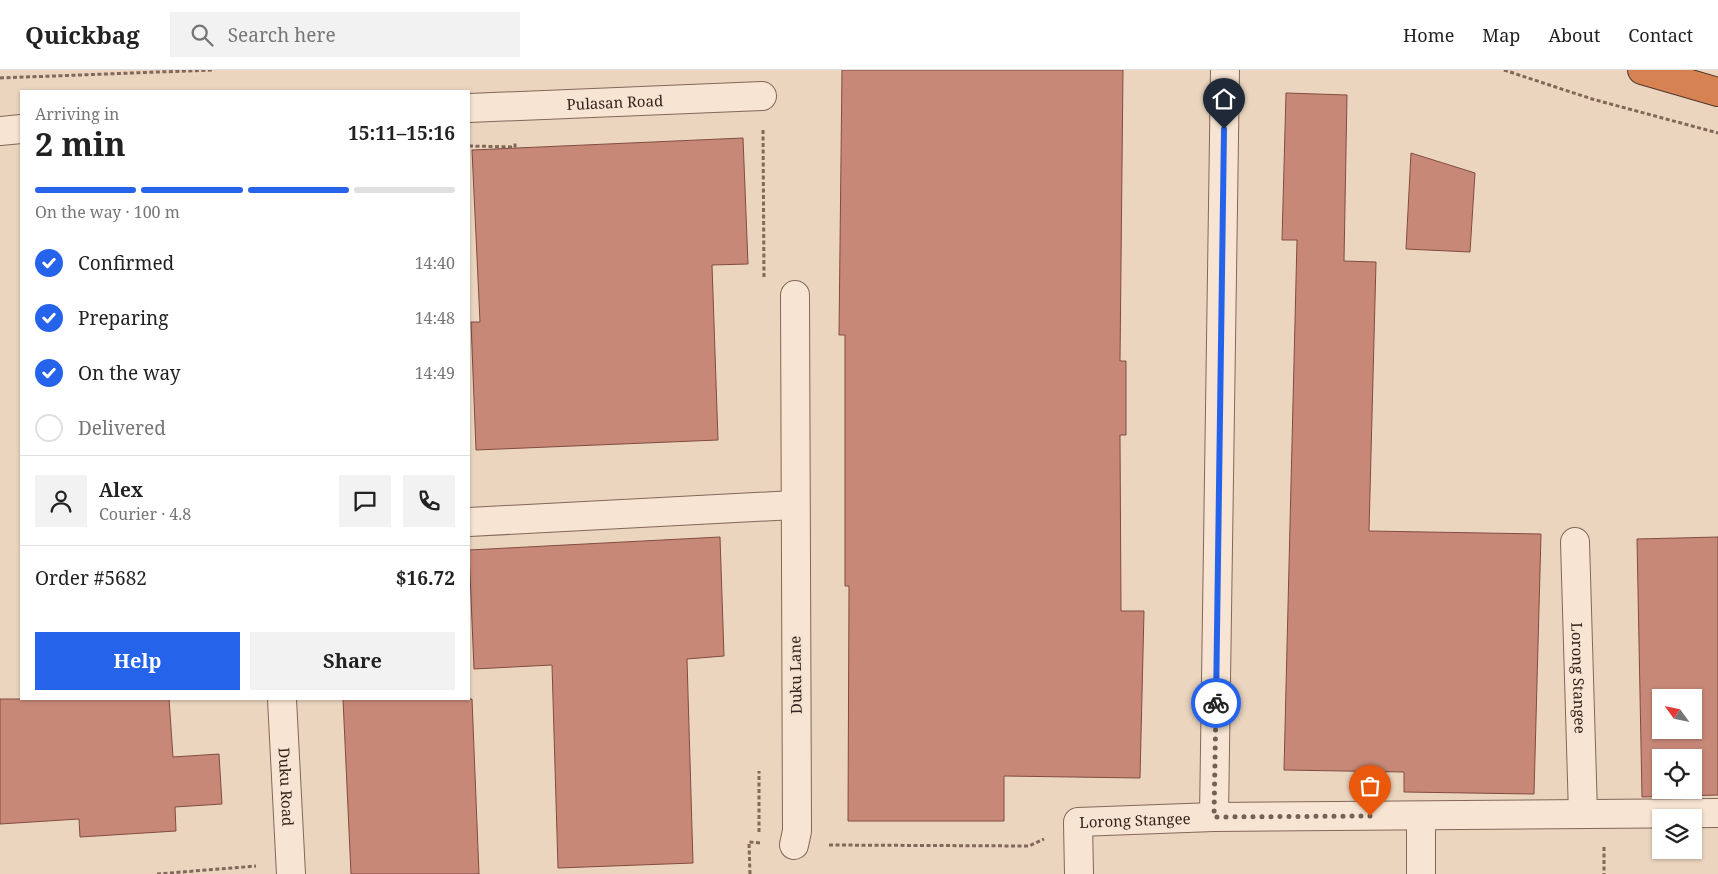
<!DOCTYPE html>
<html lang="en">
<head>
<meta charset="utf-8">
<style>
	:root { --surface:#fff; --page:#f2f2f2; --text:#222; --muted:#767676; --line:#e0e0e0; --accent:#2563eb }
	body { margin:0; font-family:"Noto Serif",serif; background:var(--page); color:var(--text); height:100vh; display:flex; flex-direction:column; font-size:19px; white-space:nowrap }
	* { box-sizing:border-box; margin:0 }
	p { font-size:16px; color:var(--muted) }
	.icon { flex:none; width:28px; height:28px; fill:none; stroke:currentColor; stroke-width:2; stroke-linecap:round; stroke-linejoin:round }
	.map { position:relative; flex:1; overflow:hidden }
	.details { position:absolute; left:20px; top:20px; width:450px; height:610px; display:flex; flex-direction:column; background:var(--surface); border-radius:0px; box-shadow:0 1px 4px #0004 }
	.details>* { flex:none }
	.needle { width:32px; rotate:303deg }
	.buttons { position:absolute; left:1652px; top:619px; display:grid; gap:10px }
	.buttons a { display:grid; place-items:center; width:50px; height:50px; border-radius:0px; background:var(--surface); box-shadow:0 1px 4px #0004; font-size:25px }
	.pin { position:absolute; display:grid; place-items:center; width:42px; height:42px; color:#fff; margin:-51px -21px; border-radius:50% 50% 50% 0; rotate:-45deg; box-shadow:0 0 5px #0007 }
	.pin .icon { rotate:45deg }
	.courier { position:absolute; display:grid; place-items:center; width:50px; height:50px; margin:-25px; border:4px solid #2563eb; border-radius:50%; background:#fff; color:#222; box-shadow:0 1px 6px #0007 }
	.head em { font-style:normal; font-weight:700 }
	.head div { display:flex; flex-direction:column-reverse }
	.head { display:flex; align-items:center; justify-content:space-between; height:85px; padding:0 15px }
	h1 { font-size:32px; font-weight:700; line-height:38px }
	.bar { display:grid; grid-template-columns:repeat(4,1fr); gap:8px 5px; align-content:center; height:60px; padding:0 15px }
	.bar i { height:6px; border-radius:4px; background:var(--line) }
	.bar .selected { background:var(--accent) }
	.bar p { grid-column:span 4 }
	.line { display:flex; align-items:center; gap:12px; padding:0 15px; border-top:1px solid var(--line) }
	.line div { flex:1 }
	.round { display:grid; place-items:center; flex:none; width:52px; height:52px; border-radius:0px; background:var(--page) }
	ol { padding:0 15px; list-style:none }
	li { display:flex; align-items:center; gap:15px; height:55px }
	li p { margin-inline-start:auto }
	li .icon { padding:5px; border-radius:50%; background:var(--accent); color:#fff; stroke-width:4 }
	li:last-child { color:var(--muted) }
	li i { width:28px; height:28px; border:2px solid var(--line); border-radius:50% }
	.button { display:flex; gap:10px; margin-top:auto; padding:10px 15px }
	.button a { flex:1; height:58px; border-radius:0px; background:var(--accent); color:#fff; font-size:20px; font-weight:700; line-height:58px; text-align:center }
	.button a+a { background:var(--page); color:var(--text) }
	header { display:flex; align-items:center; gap:30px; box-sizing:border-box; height:70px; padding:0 25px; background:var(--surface); border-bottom:1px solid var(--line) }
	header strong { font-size:24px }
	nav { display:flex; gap:28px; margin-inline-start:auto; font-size:18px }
	.search { width:350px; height:45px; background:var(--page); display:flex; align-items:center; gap:12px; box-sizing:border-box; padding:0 18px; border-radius:0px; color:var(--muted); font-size:19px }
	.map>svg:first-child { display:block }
</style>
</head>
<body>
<header>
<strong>Quickbag</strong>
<div class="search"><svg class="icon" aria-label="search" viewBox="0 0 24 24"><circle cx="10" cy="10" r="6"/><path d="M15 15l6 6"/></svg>Search here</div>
<nav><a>Home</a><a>Map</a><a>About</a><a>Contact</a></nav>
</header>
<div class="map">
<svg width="1718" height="804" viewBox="0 0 1718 804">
	<rect width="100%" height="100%" fill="#ebd5bf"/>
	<g fill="#c78877" stroke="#814c40" fill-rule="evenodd">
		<path d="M842,0H1123L1120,291H1126V365H1120L1121,541H1144L1140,708L1004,706V751H848L849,516H845V265H839Z"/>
		<path d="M1286,23L1347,25L1344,191L1376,192L1369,461L1541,464L1534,724L1404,722V702L1284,700L1297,170H1282Z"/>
		<path d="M743,68L748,194L712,195L718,370L476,380L471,252H480L472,80Z"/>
		<path d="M1411,83L1475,103L1470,182L1406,179Z"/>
		<path d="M720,467L724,586L687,589L693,793L558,798L552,595L474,599L469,480Z"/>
		<path d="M1718,467V725L1642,727L1637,469ZM1661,628H1694V660H1661ZM1661,688H1694V720H1661Z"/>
		<path d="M0,629H169L173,687L219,684L222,734L175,737L176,761L80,767L79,749L0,754Z"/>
		<path d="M343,629H472L479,804H351Z"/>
	</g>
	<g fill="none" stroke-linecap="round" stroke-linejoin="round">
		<g stroke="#836759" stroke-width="30">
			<g id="street">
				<path id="s1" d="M469,38L762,26"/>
				<path d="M0,61L21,59"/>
				<path d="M469,452L794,435"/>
				<path id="s2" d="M1575,472L1583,744"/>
				<path id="s3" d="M282,629L291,804"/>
				<path d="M1214,747L1225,0"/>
				<path d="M794,775L797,761L795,225"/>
				<path id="s4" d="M1079,804L1078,752L1214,747L1718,743"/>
				<path d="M1421,804V746"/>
			</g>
		</g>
		<g stroke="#50362d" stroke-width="30">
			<path id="highway" d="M1642,0L1718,22"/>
		</g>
		<g stroke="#836759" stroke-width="3" stroke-dasharray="4 2.5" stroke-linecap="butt">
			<path d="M1504,0L1592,29L1718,63"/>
			<path d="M0,8L212,0"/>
			<path d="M763,60L764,208"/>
			<path d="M469,76L515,77V71"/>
			<path d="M759,762V701"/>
			<path d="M829,775L1029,776L1044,769"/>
			<path d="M1604,777V804"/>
			<path d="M157,804L256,796"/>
			<path d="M750,804L749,772L761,773"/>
		</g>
		<use href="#street" stroke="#f7e4d2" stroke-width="28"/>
		<use href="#highway" stroke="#d78253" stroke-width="28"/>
	</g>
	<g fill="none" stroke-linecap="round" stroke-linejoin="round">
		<path stroke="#736155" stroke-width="5" stroke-dasharray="0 9" d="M1216,633L1214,747L1370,746"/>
		<path stroke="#2563eb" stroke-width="6" d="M1216,633L1224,59"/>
	</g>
	<g text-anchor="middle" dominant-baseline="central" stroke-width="4.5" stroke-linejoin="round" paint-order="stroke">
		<g font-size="15" fill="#33231c" stroke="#f3e1cf">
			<text stroke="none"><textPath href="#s1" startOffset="146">Pulasan Road</textPath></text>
			<text transform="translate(795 605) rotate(-91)">Duku Lane</text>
			<text stroke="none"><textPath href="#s2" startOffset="136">Lorong Stangee</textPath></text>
			<text stroke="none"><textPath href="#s3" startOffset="88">Duku Road</textPath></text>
			<text stroke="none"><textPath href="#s4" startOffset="109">Lorong Stangee</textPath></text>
		</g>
	</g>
</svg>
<div class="buttons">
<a><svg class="needle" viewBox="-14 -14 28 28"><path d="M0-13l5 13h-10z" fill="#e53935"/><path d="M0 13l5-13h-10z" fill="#767676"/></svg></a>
<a><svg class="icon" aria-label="locate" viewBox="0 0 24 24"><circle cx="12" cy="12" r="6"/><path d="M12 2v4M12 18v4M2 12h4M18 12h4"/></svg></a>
<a><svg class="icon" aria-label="layers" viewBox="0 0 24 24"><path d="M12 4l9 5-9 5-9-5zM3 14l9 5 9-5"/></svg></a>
</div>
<div class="pin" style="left:1370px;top:746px;background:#ea580c"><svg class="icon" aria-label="bag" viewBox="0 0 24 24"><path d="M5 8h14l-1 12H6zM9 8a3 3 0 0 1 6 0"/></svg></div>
<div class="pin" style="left:1224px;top:59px;background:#1f2937"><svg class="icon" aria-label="home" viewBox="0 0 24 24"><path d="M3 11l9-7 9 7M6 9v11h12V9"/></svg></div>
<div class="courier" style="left:1216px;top:633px"><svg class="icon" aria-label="bike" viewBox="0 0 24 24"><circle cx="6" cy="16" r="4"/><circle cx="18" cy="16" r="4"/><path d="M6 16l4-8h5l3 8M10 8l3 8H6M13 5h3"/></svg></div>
<section class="details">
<div class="head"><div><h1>2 min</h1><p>Arriving in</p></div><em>15:11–15:16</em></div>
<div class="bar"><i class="selected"></i><i class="selected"></i><i class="selected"></i><i></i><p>On the way · 100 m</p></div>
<ol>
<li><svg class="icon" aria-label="check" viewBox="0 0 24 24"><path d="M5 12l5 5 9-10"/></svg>Confirmed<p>14:40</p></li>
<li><svg class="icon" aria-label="check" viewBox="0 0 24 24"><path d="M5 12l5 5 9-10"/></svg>Preparing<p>14:48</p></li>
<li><svg class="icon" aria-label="check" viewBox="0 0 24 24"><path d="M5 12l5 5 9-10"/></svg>On the way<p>14:49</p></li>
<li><i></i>Delivered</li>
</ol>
<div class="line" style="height:90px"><a class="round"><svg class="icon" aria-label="person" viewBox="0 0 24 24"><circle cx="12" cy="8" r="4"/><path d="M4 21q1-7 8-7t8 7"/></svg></a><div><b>Alex</b><p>Courier · 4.8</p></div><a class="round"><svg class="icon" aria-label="chat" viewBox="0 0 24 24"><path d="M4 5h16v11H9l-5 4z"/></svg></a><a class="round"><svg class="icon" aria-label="phone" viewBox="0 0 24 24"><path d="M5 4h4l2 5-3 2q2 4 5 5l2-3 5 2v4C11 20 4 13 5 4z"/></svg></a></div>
<div class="line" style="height:65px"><div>Order #5682</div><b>$16.72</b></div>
<div class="button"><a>Help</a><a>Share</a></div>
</section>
</div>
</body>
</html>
